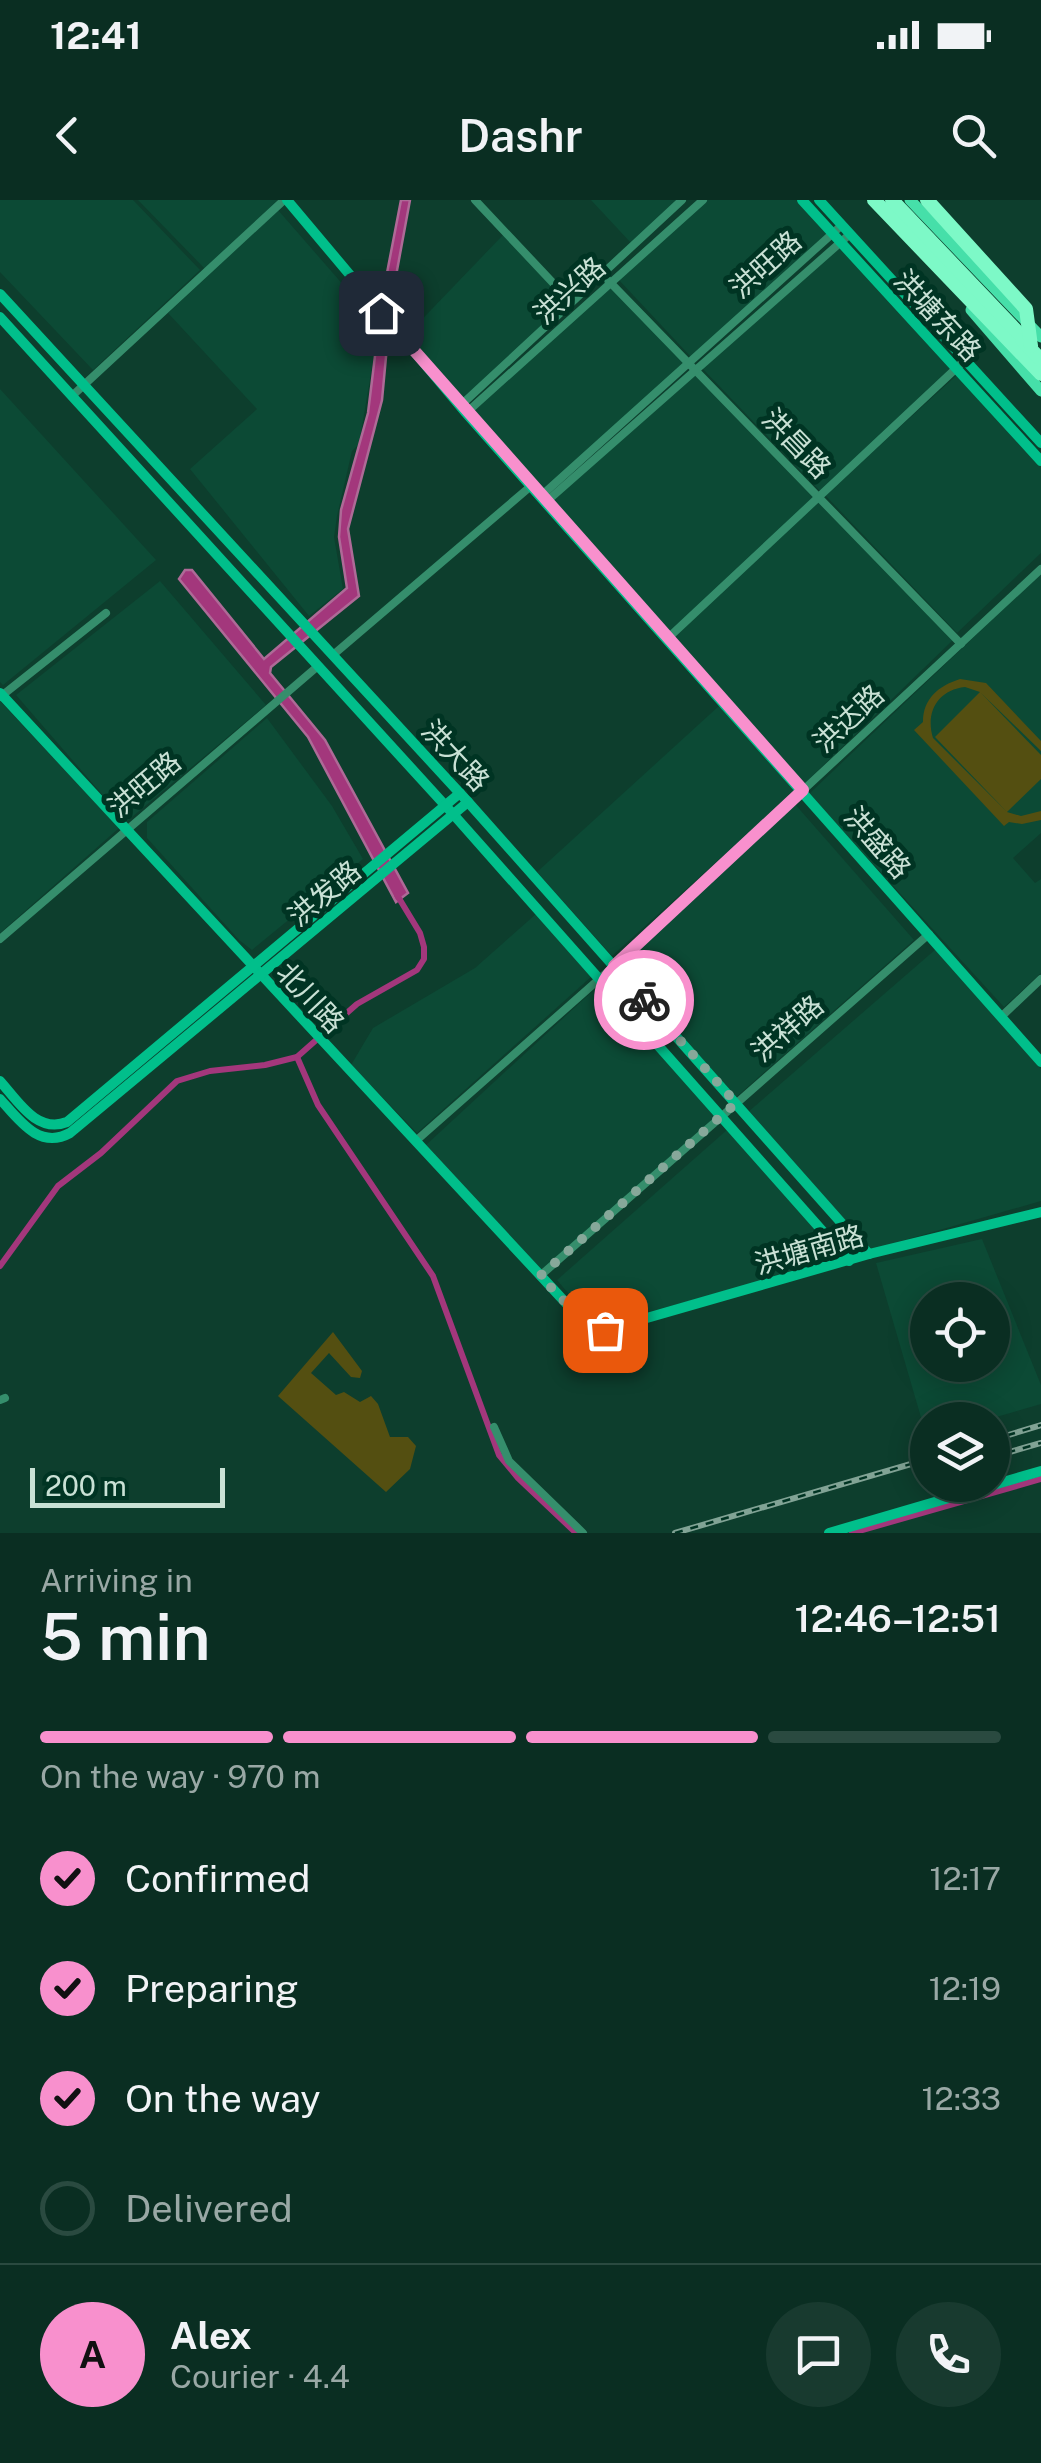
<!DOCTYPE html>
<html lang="en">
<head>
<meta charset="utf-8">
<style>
	:root { --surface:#0a2e22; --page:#183a2f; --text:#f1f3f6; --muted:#99a8a5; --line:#2a4a40; --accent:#f890cd }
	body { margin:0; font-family:"Public Sans","Noto Sans SC",sans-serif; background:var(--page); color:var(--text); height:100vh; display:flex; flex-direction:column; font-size:38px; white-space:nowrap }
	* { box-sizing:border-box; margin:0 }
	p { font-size:32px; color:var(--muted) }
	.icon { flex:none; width:55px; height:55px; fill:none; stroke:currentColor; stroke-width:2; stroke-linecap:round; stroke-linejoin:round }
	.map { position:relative; height:1333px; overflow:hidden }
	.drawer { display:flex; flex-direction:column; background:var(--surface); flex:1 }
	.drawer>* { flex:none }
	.fabs { position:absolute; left:910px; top:1082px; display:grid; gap:20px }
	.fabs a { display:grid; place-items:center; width:100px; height:100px; border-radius:50%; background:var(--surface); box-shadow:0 5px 25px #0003,0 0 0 2px var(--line); font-size:50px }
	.scale { position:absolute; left:30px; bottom:25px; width:195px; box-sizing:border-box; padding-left:10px; border:5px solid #c9e1d5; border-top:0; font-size:28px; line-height:35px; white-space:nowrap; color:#c9e1d5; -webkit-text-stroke:8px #003423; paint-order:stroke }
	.pin { position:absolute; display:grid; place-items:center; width:85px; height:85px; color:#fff; margin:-42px; border-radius:20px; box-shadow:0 5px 15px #0006 }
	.courier { position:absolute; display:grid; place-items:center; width:100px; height:100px; margin:-50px; border:8px solid #f890cd; border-radius:50%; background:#fff; color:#222; box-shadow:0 2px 12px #0007 }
	.headline em { font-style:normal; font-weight:600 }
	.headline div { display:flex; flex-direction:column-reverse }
	.headline { display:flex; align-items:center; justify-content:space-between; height:170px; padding:0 40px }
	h1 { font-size:65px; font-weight:600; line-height:75px }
	.bar { display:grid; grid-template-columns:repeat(4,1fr); gap:15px 10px; align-content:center; height:120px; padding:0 40px }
	.bar i { height:12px; border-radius:8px; background:var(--line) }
	.bar .active { background:var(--accent) }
	.bar p { grid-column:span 4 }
	.line { display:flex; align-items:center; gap:25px; padding:0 40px; border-top:2px solid var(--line) }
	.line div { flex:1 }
	.round { display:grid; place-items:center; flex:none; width:105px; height:105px; border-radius:52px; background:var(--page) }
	ol { padding:0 40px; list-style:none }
	li { display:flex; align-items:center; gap:30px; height:110px }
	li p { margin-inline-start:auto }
	li .icon { padding:10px; border-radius:50%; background:var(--accent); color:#111; stroke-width:4 }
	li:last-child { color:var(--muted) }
	li i { width:55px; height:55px; border:5px solid var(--line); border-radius:50% }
	.status { display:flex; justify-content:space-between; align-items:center; height:70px; padding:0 50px; background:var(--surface); direction:ltr }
	.status svg { height:28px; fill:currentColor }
	header { display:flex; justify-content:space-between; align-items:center; height:130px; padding:0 40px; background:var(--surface); font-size:45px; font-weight:600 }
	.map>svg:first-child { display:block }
</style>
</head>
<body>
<div class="status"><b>12:41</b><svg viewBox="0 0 49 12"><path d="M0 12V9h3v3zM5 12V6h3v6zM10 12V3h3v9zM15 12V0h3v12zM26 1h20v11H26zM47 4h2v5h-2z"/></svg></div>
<header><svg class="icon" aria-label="back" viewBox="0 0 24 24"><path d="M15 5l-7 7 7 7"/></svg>Dashr<svg class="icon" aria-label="search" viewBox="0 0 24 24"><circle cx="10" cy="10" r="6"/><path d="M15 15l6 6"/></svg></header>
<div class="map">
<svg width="1041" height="1333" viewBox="0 0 1041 1333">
	<rect width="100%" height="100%" fill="#0d3e2d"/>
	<g fill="#0c4a35" fill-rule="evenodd">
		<path d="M0,0H133L200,70L93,170L0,72Z"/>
		<path d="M138,0H278L205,69Z"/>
		<path d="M591,0H679L632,44Z"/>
		<path d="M705,0H799L830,33L692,158L618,79Z"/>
		<path d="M278,10L379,126L359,244L352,251L337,316L334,337L343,389L309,416L190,269L257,209L168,113Z"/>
		<path d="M503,35L568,102L461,202L407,135Z"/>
		<path d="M841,44L952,167L820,291L701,167Z"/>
		<path d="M611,86L686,163L543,291L472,211Z"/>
		<path d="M695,174L815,296L670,433L551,300Z"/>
		<path d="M958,174L1041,264V353L957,433L825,295Z"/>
		<path d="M0,189L156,360L3,485L0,482Z"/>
		<path d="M819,301L953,440L803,585L673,438Z"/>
		<path d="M1041,373V633L1013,658L1035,683L1041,679V773L1004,807L809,594Z"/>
		<path d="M160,381L266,505L126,622L16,495Z"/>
		<path d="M0,501L119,628L0,733Z"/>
		<path d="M720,505L796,590L612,756L537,672Z"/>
		<path d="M267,518L332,606L363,659L252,750L239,740L147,638V622Z"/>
		<path d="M794,603L914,740L734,899L618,767Z"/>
		<path d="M536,714L592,776L417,933L351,865L373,828L475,768Z"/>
		<path d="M936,749L1041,869V1001L870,1050L747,913Z"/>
		<path d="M599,785L715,917L540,1071L426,945Z"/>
		<path d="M728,929L819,1033L824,1051L817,1066L601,1125L590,1119L557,1080Z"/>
		<path d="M982,1039L1041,1185V1204L986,1220H928L927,1238L876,1063ZM992,1100V1165H928V1100Z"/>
	</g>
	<g fill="#544f11" fill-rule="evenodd">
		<path d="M960,479L986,483L1041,541V551L981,493L1041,555V579L1007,612L1021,616L1041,611V620L1022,624L1009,622L1004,626L914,530L923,522C923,499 938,486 960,479ZM965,487L980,492L935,537L1007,612L933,538C925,512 938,490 965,487Z"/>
		<path d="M333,1132L362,1171L360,1178L351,1177L329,1153L311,1173L336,1195L344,1192L360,1202L371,1196L378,1204L390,1237H408L416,1246L410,1269L386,1292L278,1196Z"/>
	</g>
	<path fill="#a3377c" stroke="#ae6a97" stroke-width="2.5" d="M401,0H410L391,103L382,200L348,329L359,396L271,467L270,473L325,540L408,693L396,702L308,537L179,379L185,370H192L264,459L347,388L339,337L341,310L368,213L382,99Z"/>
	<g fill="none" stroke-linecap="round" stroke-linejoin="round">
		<g stroke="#a3377c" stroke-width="6">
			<path d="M297,857L318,905L433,1076L499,1255L518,1278L576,1333"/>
			<path d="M0,1066L58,986L101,953L177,881L210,871L265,865L297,857L357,804L417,770L424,759V747L420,733L397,695"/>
			<path d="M852,1333L1041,1279"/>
		</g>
		<g stroke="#358e6c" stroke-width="8">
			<path d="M475,0L554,84L575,99"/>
			<path d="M602,74L961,444"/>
			<path d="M72,196L284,0"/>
			<path d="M460,206L682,0"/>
			<path d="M466,213L703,0"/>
			<path d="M541,296L842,25"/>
			<path d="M546,302L850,34"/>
			<path d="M667,439L965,160"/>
			<path d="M333,455L531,286"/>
			<path d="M0,497L106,413"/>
			<path d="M0,739L318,466"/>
			<path d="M1001,817L1041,779"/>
			<path d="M418,939L614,766L1041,369"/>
			<path d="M540,1076L929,734"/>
			<path d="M0,1200L5,1198"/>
			<path d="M494,1227L509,1261L583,1333"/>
		</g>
		<g stroke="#01bf8b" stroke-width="10">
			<path d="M287,0L466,213L1041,862"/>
			<path d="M802,0L1041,261"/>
			<path d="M819,0L1041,243"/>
			<path d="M0,94L468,602L869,1054"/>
			<path d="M0,117L453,614L849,1061"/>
			<path d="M0,493L591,1130H605L869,1054L1041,1012"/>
			<path d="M0,881C18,901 37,934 67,922L460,593"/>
			<path d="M0,899C19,920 39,950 70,933L468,602"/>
			<path d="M829,1333L1041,1271"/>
		</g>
		<g stroke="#46dfa9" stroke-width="11">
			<path d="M910,0L1041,137"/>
			<path d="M971,110L1041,191"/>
		</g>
		<g stroke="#7df9c7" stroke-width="14">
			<path d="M874,0L1041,174"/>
			<path d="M892,0L1030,145"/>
			<path d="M1022,140L1041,160"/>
		</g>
		<g stroke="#81a395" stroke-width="6">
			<g id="rail">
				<path d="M992,1240L1041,1225"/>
				<path d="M992,1257L1041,1243"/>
				<path d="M675,1333L928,1259"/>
			</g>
		</g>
		<use href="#rail" stroke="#003423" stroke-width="2.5" stroke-dasharray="8" stroke-linecap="butt"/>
		<path stroke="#7df9c7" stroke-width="14" d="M927,0L1026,109L1031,146"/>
	</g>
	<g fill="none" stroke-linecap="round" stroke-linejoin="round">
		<path stroke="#87a89a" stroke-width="10" stroke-dasharray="0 18" d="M605,1130H592L540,1076L736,903L644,800"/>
		<path stroke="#f890cd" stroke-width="12" d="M381,113L803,590L614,766L644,800"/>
	</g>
	<g text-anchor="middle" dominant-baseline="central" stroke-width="10" stroke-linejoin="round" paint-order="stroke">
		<g font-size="28" fill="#c9e1d5" stroke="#003423">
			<text transform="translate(765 64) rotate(-42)">洪旺路</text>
			<text transform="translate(569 90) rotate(-42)">洪兴路</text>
			<text transform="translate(938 115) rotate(47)">洪塘东路</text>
			<text transform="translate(797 243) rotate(46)">洪昌路</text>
			<text transform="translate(848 518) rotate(-43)">洪达路</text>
			<text transform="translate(456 555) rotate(47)">洪大路</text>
			<text transform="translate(144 584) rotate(-40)">洪旺路</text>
			<text transform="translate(878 642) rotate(49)">洪盛路</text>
			<text transform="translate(324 693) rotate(-40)">洪发路</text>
			<text transform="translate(311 797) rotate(47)">北川路</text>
			<text transform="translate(787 828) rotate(-41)">洪祥路</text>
			<text transform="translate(809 1049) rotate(-16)">洪塘南路</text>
		</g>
	</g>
</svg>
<div class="fabs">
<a><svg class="icon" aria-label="locate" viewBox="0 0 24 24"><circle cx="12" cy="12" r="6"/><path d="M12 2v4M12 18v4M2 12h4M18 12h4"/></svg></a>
<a><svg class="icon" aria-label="layers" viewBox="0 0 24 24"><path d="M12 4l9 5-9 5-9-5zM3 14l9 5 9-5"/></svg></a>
</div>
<div class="scale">200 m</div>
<div class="pin" style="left:605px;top:1130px;background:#ea580c"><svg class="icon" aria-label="bag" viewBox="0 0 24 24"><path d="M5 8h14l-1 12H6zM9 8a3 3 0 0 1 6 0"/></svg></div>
<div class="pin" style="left:381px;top:113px;background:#1f2937"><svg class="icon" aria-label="home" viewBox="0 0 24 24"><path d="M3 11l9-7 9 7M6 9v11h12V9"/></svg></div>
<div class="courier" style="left:644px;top:800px"><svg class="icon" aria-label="bike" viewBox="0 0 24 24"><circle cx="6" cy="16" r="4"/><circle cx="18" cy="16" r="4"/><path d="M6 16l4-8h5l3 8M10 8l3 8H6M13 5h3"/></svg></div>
</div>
<section class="drawer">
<div class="headline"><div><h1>5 min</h1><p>Arriving in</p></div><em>12:46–12:51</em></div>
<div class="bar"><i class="active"></i><i class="active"></i><i class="active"></i><i></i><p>On the way · 970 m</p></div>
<ol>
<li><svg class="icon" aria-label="check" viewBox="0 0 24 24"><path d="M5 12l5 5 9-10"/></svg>Confirmed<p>12:17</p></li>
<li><svg class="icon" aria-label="check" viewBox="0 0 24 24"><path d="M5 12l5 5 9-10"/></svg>Preparing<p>12:19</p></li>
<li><svg class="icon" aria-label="check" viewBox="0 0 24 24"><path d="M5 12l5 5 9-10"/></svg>On the way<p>12:33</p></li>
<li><i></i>Delivered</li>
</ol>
<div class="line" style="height:180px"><b class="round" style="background:var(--accent);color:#111">A</b><div><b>Alex</b><p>Courier · 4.4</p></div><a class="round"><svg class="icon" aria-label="chat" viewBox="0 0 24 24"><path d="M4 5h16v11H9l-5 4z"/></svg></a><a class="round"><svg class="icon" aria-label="phone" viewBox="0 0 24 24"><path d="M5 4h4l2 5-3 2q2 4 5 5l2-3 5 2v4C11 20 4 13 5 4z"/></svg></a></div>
</section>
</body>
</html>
